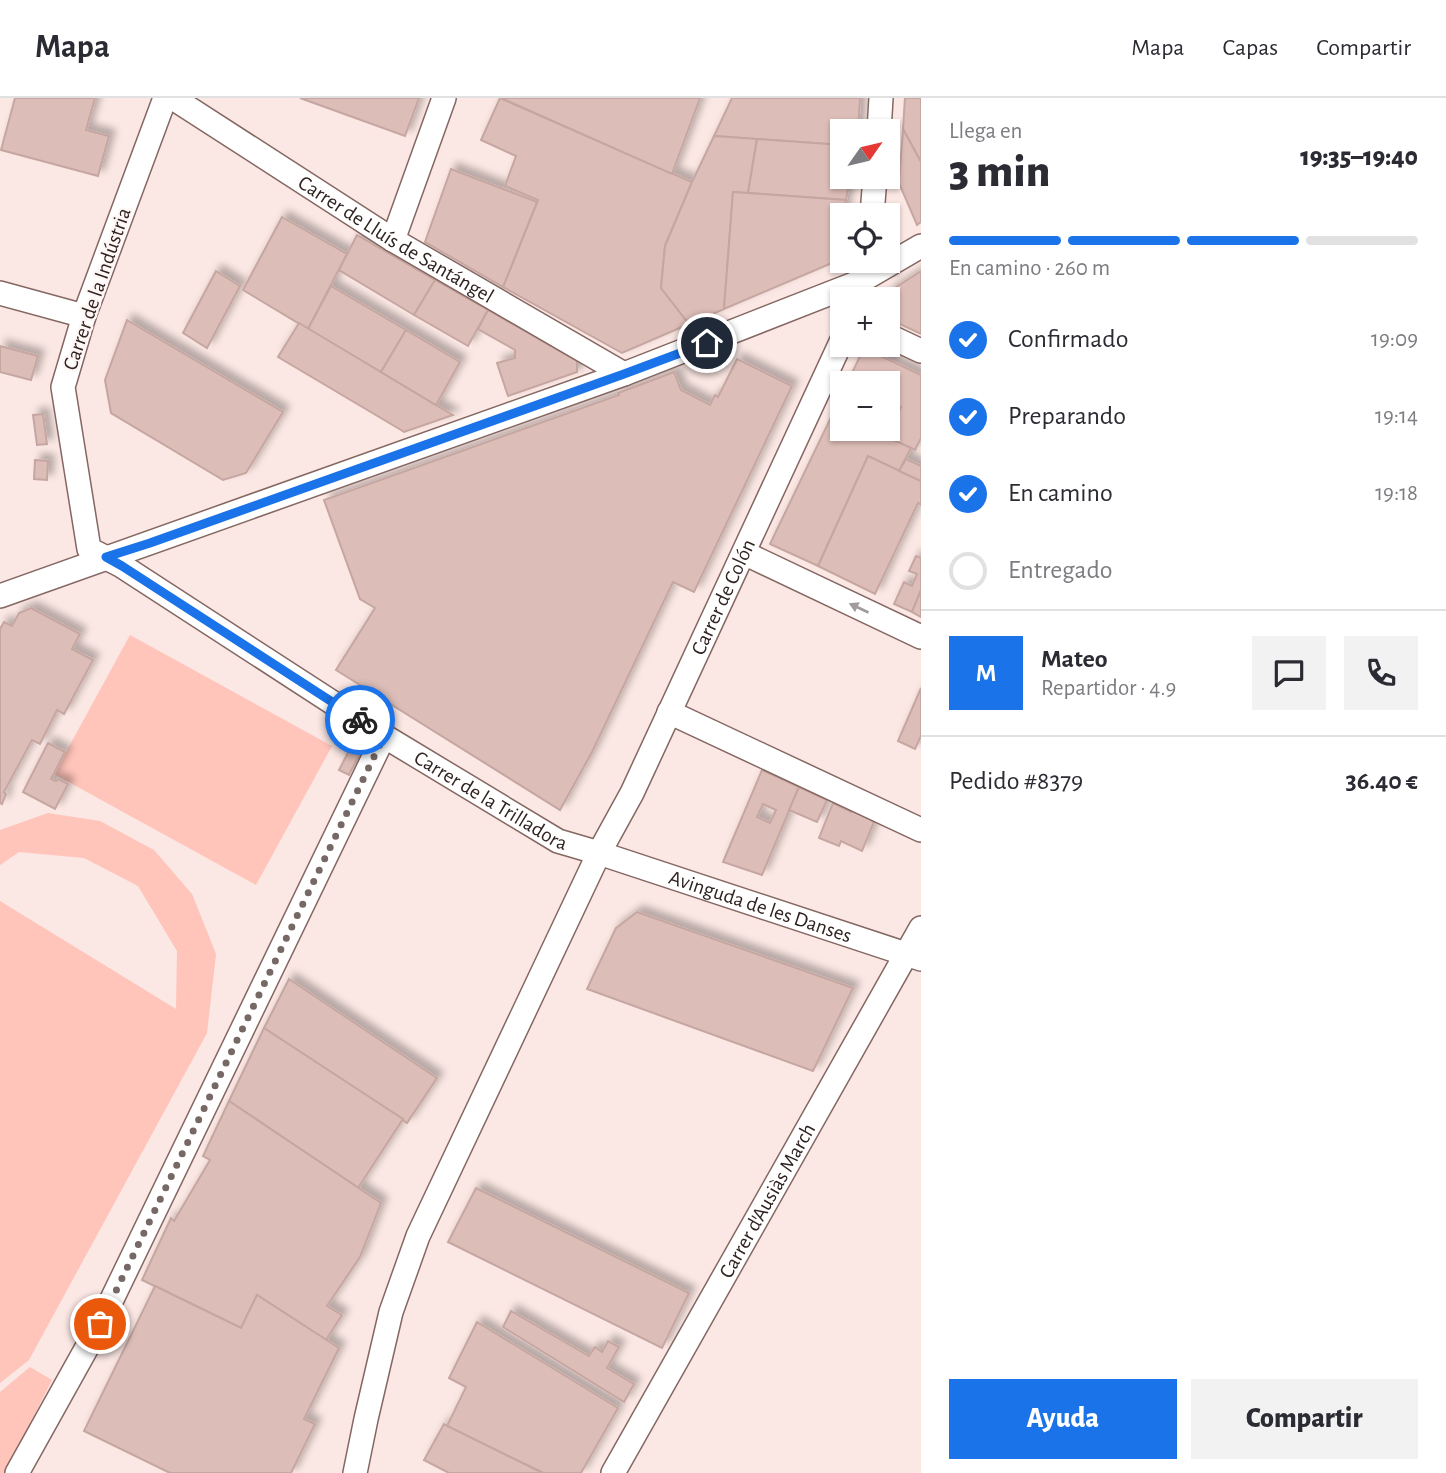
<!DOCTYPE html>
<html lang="es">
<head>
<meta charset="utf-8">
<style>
	:root { --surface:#fff; --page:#f2f2f3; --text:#2b2b33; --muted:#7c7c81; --line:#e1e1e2; --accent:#1a73e8 }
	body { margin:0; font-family:"Alegreya Sans",sans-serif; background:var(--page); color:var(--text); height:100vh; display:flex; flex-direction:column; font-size:26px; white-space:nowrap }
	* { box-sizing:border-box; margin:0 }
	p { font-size:23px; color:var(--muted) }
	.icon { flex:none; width:38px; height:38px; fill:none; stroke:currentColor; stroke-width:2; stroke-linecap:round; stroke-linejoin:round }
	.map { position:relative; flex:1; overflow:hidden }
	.panel { display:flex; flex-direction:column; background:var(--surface); width:525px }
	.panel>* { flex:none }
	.needle { width:46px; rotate:56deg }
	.tools { position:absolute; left:830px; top:21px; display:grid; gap:14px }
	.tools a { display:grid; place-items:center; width:70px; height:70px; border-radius:0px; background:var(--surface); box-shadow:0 2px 5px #0004; font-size:35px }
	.pin { position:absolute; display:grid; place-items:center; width:60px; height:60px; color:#fff; margin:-30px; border:4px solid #fff; border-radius:50%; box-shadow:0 2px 7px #0007 }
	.courier { position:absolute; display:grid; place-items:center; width:70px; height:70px; margin:-35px; border:5px solid #1a73e8; border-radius:50%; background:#fff; color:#222; box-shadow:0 2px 9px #0007 }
	.summary em { font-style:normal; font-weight:800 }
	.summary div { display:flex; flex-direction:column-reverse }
	.summary { display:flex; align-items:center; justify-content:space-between; height:119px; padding:0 28px }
	h1 { font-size:46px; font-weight:800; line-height:52px }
	.bar { display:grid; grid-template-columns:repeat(4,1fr); gap:10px 7px; align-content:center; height:84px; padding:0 28px }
	.bar i { height:9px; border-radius:5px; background:var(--line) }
	.bar .on { background:var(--accent) }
	.bar p { grid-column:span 4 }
	.line { display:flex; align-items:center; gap:18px; padding:0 28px; border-top:2px solid var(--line) }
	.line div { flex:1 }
	.round { display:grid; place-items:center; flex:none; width:74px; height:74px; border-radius:0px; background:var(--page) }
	ol { padding:0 28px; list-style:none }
	li { display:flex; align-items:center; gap:21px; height:77px }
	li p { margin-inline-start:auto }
	li .icon { padding:7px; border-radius:50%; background:var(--accent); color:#fff; stroke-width:4 }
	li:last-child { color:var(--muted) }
	li i { width:38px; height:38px; border:4px solid var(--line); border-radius:50% }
	.action { display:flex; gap:14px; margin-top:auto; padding:14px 28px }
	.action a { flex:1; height:80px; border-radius:0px; background:var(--accent); color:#fff; font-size:28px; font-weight:800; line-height:80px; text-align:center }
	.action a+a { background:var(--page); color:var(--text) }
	header { display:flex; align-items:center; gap:42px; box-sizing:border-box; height:98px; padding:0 35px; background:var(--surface); border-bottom:2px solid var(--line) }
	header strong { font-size:33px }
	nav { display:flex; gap:38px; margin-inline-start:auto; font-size:24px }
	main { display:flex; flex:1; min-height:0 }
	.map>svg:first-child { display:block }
</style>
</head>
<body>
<header>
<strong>Mapa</strong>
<nav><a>Mapa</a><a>Capas</a><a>Compartir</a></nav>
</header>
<main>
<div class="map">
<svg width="921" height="1375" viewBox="0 0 921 1375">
	<defs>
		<filter id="shadow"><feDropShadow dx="6" dy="-6" stdDeviation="3.5" flood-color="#0004"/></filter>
	</defs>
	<rect width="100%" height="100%" fill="#fbe7e3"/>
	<g fill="#ffc4ba">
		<path d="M130,537L332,648L256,787L54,676Z"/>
		<path d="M48,715L100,723L154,752L192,796L216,856L207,935L29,1262L0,1285V803L176,911L177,853L138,788L84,760L19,754L0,767V732Z"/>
		<path d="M30,1269L52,1282L5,1375H0V1294Z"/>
	</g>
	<g fill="#ddbdb7" stroke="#c6a6a1" stroke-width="2" fill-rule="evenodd" filter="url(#shadow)">
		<path d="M15,0H95L86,32L109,38L98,78L1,52Z"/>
		<path d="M300,0H419L405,38Z"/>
		<path d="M500,0L692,84L665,148L661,190L689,226L622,255L503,189L538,102L505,88L516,58L481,42Z"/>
		<path d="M501,0H700L672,76Z"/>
		<path d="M732,0H860L858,33H842V47L714,38Z"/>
		<path d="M905,0H921V64L903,31Z"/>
		<path d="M903,31L921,64V124L917,127L899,85Z"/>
		<path d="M714,38L757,41L748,95L733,94L724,211L689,226L661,190L665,148L692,84Z"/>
		<path d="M757,41L842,47V79H850L846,102L748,95Z"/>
		<path d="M451,71L537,104L503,189L425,144Z"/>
		<path d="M733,94L846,102L832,165L724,211Z"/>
		<path d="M282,119L347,156L308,231L243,192Z"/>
		<path d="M357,137L435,182L414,217L339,172Z"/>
		<path d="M216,173L240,188L207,250L183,235Z"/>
		<path d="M921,173V236L887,220V201L890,193Z"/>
		<path d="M435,182L488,212L468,248L414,217Z"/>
		<path d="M331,188L406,232L381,274L308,231Z"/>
		<path d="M488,212L577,263V274L508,298L497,265L515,260V252L478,231Z"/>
		<path d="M127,222L283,314L246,375L223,382L111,315L105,282Z"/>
		<path d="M299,225L436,307L453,317L404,334L401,332L278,259Z"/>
		<path d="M406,232L460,264L436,307L381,274Z"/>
		<path d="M0,248L38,258L31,282L0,274Z"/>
		<path d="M864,250L921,277V340L915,352L870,331H887V327L892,329L901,309L894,306L887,321V285H847Z"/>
		<path d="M737,261L792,288L694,494L673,484L592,654L560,712L336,572L375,510L360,501L324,402L619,297L618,295L674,274L681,292L710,307L715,297L718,299Z"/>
		<path d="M834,313L842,317V331H870L911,350L899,373L868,358L818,468L770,446Z"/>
		<path d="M43,316L47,346L37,347L33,317Z"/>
		<path d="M868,358L921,383V407L918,405L875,496L818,468Z"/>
		<path d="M906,361L921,368V383L899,373Z"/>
		<path d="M35,362L48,363L47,382L34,381Z"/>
		<path d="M916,458L921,460V492L912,514L894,506L904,484L912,488L917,476L909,473Z"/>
		<path d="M921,492V519L912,514Z"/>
		<path d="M31,510L80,536L72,551L93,562L64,616L57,612L40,646L32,642L4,694L6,696L2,706L0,705V531L4,524L12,528L19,515Z"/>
		<path d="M921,590V638L915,651L898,643Z"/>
		<path d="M48,645L65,654L51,681L56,683L58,681L68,686L55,711L23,694Z"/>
		<path d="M352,647L362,651L349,677L339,672Z"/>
		<path d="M762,672L799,689L762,777L723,764ZM763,706L776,712L770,725L757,719Z"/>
		<path d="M799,689L827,702L817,724L789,712Z"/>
		<path d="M833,705L851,714L852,712L872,721V723L874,724L862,753L841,743L839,748L819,740Z"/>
		<path d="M637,814L853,890L813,973L587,891L616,830Z"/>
		<path d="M289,881L437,980L407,1025L264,930Z"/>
		<path d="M264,930L403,1021L358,1090L229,1003Z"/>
		<path d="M229,1003L381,1105L360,1159L327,1208L342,1217L326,1242L257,1197L241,1230L142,1182L171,1120L174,1123L210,1062L203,1058Z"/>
		<path d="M476,1090L689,1195L662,1250L448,1144Z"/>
		<path d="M155,1188L241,1230L257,1197L339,1250L304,1321L315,1326L291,1375H170L84,1333Z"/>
		<path d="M511,1213L589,1258L595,1249L602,1254L608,1243L619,1249L607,1270L634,1286L624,1304L503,1229Z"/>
		<path d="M477,1224L618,1310L581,1375H543L447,1328L466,1289L449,1280Z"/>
		<path d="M444,1326L447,1328L543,1375H449L424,1362Z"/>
	</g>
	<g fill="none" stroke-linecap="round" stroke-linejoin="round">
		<g stroke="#846762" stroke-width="26">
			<g id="minor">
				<path id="s1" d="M165,0L84,218L63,289L89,451L122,468L384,638L558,743L599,755L921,861"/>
				<path id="s2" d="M173,0L393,142L624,276"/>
				<path d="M879,33L881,0"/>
				<path d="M872,117L875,79"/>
				<path d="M393,142L444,0"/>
				<path d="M0,195L84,218"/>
				<path d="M887,237L921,253"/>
				<path d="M744,455L921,539"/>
				<path d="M0,498L624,276L859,184L921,148"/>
				<path d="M669,614L921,732"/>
				<path d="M17,1375L100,1226L384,638"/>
				<path id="s3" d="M355,1375L366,1321L391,1214L418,1138L599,755L632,695L842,242"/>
				<path id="s4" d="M613,1375L921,830"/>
			</g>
		</g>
		<use href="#minor" stroke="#fff" stroke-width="23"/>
	</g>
	<defs><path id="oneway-solid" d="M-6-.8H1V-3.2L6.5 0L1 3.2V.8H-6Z" transform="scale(1.75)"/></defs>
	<use fill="#a19c9b" href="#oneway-solid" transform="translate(859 510) rotate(-155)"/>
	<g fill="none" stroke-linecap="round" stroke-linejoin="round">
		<path stroke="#766864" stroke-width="7" stroke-dasharray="0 12.6" d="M100,1226L384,638L360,622"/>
		<path stroke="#1a73e8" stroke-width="9" d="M360,622L122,468L106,459L150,445L624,276L707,245"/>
	</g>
	<g text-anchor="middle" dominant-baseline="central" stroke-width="5" stroke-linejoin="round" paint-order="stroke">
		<g font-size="21" fill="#2f2320" stroke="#fef7f6">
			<text stroke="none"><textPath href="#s2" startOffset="264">Carrer de Lluís de Santángel</textPath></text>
			<text transform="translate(97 191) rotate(-71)">Carrer de la Indústria</text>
			<text stroke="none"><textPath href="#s3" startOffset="954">Carrer de Colón</textPath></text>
			<text stroke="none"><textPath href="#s1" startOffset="945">Carrer de la Trilladora</textPath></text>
			<text stroke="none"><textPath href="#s1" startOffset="1236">Avinguda de les Danses</textPath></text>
			<text stroke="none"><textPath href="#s4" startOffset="313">Carrer d'Ausiàs March</textPath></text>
		</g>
	</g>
</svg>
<div class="tools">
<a><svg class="needle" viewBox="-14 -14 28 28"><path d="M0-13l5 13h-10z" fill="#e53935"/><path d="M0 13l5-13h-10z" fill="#7c7c81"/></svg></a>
<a><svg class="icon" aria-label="locate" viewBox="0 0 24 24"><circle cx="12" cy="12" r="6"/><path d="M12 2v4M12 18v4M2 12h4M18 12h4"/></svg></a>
<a>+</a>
<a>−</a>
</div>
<div class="pin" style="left:100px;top:1226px;background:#ea580c"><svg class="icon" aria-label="bag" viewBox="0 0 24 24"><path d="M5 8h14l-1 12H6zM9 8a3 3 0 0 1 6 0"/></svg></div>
<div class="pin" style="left:707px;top:245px;background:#1f2937"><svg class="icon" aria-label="home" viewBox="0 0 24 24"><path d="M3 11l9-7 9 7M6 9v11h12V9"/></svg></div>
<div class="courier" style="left:360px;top:622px"><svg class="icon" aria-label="bike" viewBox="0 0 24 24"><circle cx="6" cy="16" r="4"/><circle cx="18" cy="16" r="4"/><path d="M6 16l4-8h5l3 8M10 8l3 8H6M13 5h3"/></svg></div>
</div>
<section class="panel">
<div class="summary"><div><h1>3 min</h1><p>Llega en</p></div><em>19:35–19:40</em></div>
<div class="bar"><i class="on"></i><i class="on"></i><i class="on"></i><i></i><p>En camino · 260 m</p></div>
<ol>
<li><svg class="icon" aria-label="check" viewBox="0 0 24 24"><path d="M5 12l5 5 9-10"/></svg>Confirmado<p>19:09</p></li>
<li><svg class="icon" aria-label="check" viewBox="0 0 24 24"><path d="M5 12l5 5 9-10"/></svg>Preparando<p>19:14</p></li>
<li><svg class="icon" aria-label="check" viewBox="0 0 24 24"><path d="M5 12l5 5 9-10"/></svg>En camino<p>19:18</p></li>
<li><i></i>Entregado</li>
</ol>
<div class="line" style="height:126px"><b class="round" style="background:var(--accent);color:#fff">M</b><div><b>Mateo</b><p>Repartidor · 4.9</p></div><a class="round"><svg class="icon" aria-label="chat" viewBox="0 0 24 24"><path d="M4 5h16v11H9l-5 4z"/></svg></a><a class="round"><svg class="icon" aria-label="phone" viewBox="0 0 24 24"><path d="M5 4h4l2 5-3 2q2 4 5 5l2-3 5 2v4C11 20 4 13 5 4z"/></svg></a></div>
<div class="line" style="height:91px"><div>Pedido #8379</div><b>36.40 €</b></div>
<div class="action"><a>Ayuda</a><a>Compartir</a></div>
</section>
</main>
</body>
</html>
